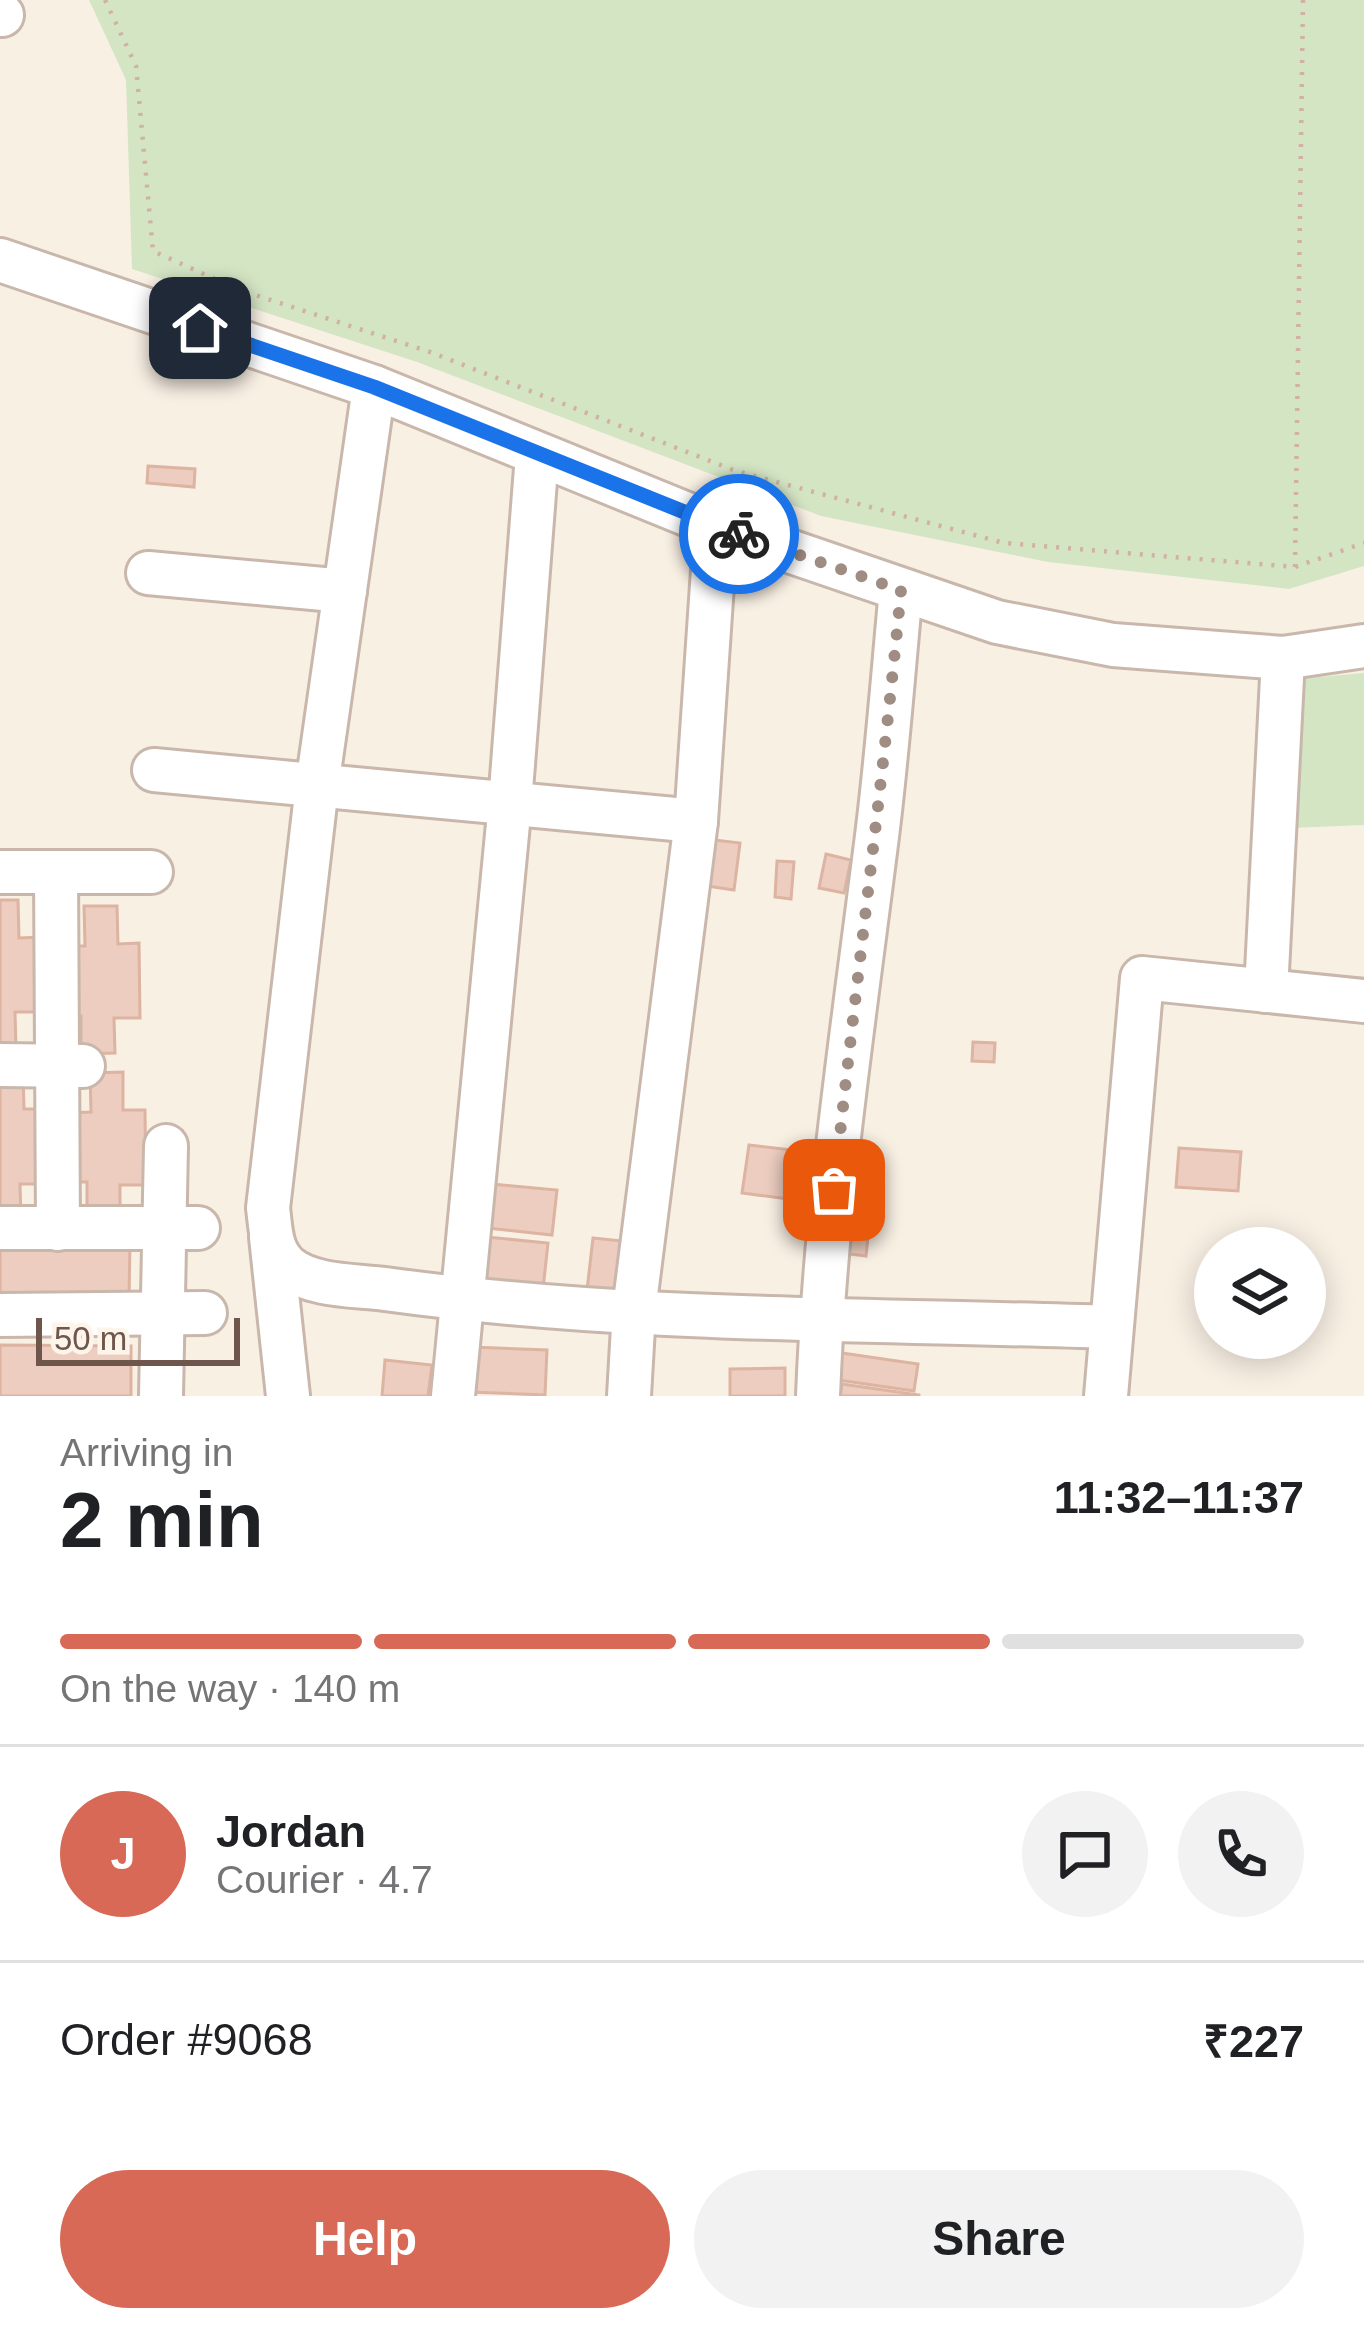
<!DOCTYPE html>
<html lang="en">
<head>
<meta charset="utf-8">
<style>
	:root { --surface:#fff; --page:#f2f2f2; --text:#202124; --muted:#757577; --line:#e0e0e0; --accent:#d76956 }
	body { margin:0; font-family:Helvetica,sans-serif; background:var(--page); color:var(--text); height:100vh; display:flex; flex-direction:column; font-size:45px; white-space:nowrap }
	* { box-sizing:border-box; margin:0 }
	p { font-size:39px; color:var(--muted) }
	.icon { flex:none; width:66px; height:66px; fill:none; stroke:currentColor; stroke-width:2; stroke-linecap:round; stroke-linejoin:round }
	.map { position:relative; height:1396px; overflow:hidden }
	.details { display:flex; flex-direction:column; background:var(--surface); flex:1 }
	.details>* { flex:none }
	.fabs { position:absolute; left:1194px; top:1227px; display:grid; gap:24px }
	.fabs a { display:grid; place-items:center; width:132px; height:132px; border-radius:50%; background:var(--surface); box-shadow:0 6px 30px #0003; font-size:60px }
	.scale { position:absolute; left:36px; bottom:30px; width:204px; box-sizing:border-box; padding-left:12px; border:6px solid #6f564d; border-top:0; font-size:33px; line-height:42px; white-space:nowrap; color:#6f564d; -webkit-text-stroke:9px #fdf4ea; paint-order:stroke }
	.pin { position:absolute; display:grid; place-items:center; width:102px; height:102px; color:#fff; margin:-51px; border-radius:24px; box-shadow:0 6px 18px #0006 }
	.courier { position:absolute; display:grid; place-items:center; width:120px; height:120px; margin:-60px; border:9px solid #1a73e8; border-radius:50%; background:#fff; color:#222; box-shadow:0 3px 15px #0007 }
	.headline em { font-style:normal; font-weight:700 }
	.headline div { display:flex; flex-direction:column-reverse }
	.headline { display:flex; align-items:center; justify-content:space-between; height:204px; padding:0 60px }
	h1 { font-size:78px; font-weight:700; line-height:90px }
	.bar { display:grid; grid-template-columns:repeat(4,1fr); gap:18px 12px; align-content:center; height:144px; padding:0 60px }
	.bar i { height:15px; border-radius:9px; background:var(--line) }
	.bar .current { background:var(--accent) }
	.bar p { grid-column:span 4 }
	.line { display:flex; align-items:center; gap:30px; padding:0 60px; border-top:3px solid var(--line) }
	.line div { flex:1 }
	.round { display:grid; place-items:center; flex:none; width:126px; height:126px; border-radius:63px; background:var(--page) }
	.cta { display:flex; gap:24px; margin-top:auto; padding:24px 60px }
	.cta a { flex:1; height:138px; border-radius:72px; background:var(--accent); color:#fff; font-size:48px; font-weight:700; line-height:138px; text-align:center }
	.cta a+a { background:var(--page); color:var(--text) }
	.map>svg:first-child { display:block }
</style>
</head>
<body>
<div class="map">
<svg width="1364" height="1396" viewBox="0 0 1364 1396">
	<rect width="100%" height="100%" fill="#f9f0e4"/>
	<g fill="#d4e5c4">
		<path d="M89,0H1364V566L1289,589L1048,562L821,516L417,362L132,269L126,80Z"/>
		<path d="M1364,673V825L1290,828L1296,679Z"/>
	</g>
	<g fill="#eccdbf" stroke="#ddb3a1" stroke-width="3">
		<path d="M148,466L195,469L194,487L147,483Z"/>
		<path d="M706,839L740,843L734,890L700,885Z"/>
		<path d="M826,854L851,860L844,893L819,888Z"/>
		<path d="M777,861L794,862L791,899L775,897Z"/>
		<path d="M0,900H18L19,938L40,937L41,1012H15L16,1047H0Z"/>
		<path d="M84,906H117L118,944L139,943L140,1018H114L115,1053L81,1054V1016H61L60,946H85Z"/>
		<path d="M973,1042L995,1043L994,1062L972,1061Z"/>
		<path d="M23,1071L24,1109H45L46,1184H20L21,1219H0V1072Z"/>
		<path d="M123,1072V1110H145L146,1185H120V1220H87V1182H67L66,1113L91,1112L90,1073Z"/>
		<path d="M749,1145L817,1153L811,1202L742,1193Z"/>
		<path d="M1179,1148L1241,1152L1238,1191L1176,1187Z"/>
		<path d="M492,1184L557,1190L552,1235L487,1228Z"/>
		<path d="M852,1216L870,1217L866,1256L849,1254Z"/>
		<path d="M486,1237L548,1243L543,1289L481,1283Z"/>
		<path d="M593,1238L632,1242L627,1294L587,1290Z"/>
		<path d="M0,1239L130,1242L129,1300L0,1297Z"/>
		<path d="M0,1345L131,1346V1396H0Z"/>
		<path d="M471,1347L547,1350L545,1395L469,1392Z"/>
		<path d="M842,1353L918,1364L914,1391L838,1380Z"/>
		<path d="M385,1360L432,1365L428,1396H382Z"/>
		<path d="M785,1368V1396H730V1369Z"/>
		<path d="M842,1384L919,1395V1396H840Z"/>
	</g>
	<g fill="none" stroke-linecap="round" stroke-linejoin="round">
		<g stroke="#c9b7ac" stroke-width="48">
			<g id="minor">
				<path d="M0,14L2,15"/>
				<path d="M0,260L374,387L716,526L997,622L1113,645L1283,658L1364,646"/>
				<path d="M374,387L317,786L268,1208C271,1230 270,1251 288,1267C312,1287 356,1285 385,1289C624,1322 869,1319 1110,1327"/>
				<path d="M148,573L345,591"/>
				<path d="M154,770L696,821"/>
				<path d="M0,872H151"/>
				<path d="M56,872L58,1229"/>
				<path d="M1266,991L1283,658"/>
				<path d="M0,1065L83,1066"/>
				<path d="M0,1228H198"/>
				<path d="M271,1237L288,1396"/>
				<path d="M0,1315L205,1313"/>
				<path d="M161,1396L166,1146"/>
				<path d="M453,1396L510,803L537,455"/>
				<path d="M629,1396L634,1310L696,821L716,526"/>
				<path d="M818,1396C825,1211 853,1027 876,844C887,759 893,674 901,590"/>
				<path d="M1106,1396L1142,978L1364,1001"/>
			</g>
		</g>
		<g stroke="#d0b1a2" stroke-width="4.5" stroke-dasharray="3 9" stroke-linecap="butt">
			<path d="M105,0L136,66L153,251L237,289L430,352L736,471L1004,543L1295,567L1364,543"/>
			<path d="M1295,567L1303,0"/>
		</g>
		<use href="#minor" stroke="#fff" stroke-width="42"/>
	</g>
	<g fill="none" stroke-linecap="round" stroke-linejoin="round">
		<path stroke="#9f8c82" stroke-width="12" stroke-dasharray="0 21.6" d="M739,534L901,590C882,790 855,989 834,1190"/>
		<path stroke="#1a73e8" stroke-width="15" d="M200,328L374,387L739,534"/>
	</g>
</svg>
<div class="fabs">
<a><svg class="icon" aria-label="layers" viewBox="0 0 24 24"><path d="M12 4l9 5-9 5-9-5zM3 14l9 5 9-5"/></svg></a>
</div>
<div class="scale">50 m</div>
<div class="pin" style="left:834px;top:1190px;background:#ea580c"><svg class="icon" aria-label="bag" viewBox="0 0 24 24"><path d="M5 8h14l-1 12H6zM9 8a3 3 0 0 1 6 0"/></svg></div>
<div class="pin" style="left:200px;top:328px;background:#1f2937"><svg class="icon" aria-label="home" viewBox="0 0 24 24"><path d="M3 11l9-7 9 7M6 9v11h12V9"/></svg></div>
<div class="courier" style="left:739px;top:534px"><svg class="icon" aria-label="bike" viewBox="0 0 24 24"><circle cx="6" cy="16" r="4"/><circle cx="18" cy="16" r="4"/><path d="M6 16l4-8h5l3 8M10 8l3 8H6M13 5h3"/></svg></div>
</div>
<section class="details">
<div class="headline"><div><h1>2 min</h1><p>Arriving in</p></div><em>11:32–11:37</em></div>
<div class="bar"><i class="current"></i><i class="current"></i><i class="current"></i><i></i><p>On the way · 140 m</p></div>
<div class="line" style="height:216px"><b class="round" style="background:var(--accent);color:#fff">J</b><div><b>Jordan</b><p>Courier · 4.7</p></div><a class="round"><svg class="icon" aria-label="chat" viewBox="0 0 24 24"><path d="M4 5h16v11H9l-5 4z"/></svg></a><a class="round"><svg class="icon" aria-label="phone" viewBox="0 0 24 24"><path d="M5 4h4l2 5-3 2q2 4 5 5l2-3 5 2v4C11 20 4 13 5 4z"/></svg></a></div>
<div class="line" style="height:156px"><div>Order #9068</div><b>₹227</b></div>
<div class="cta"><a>Help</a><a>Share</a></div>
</section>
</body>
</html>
